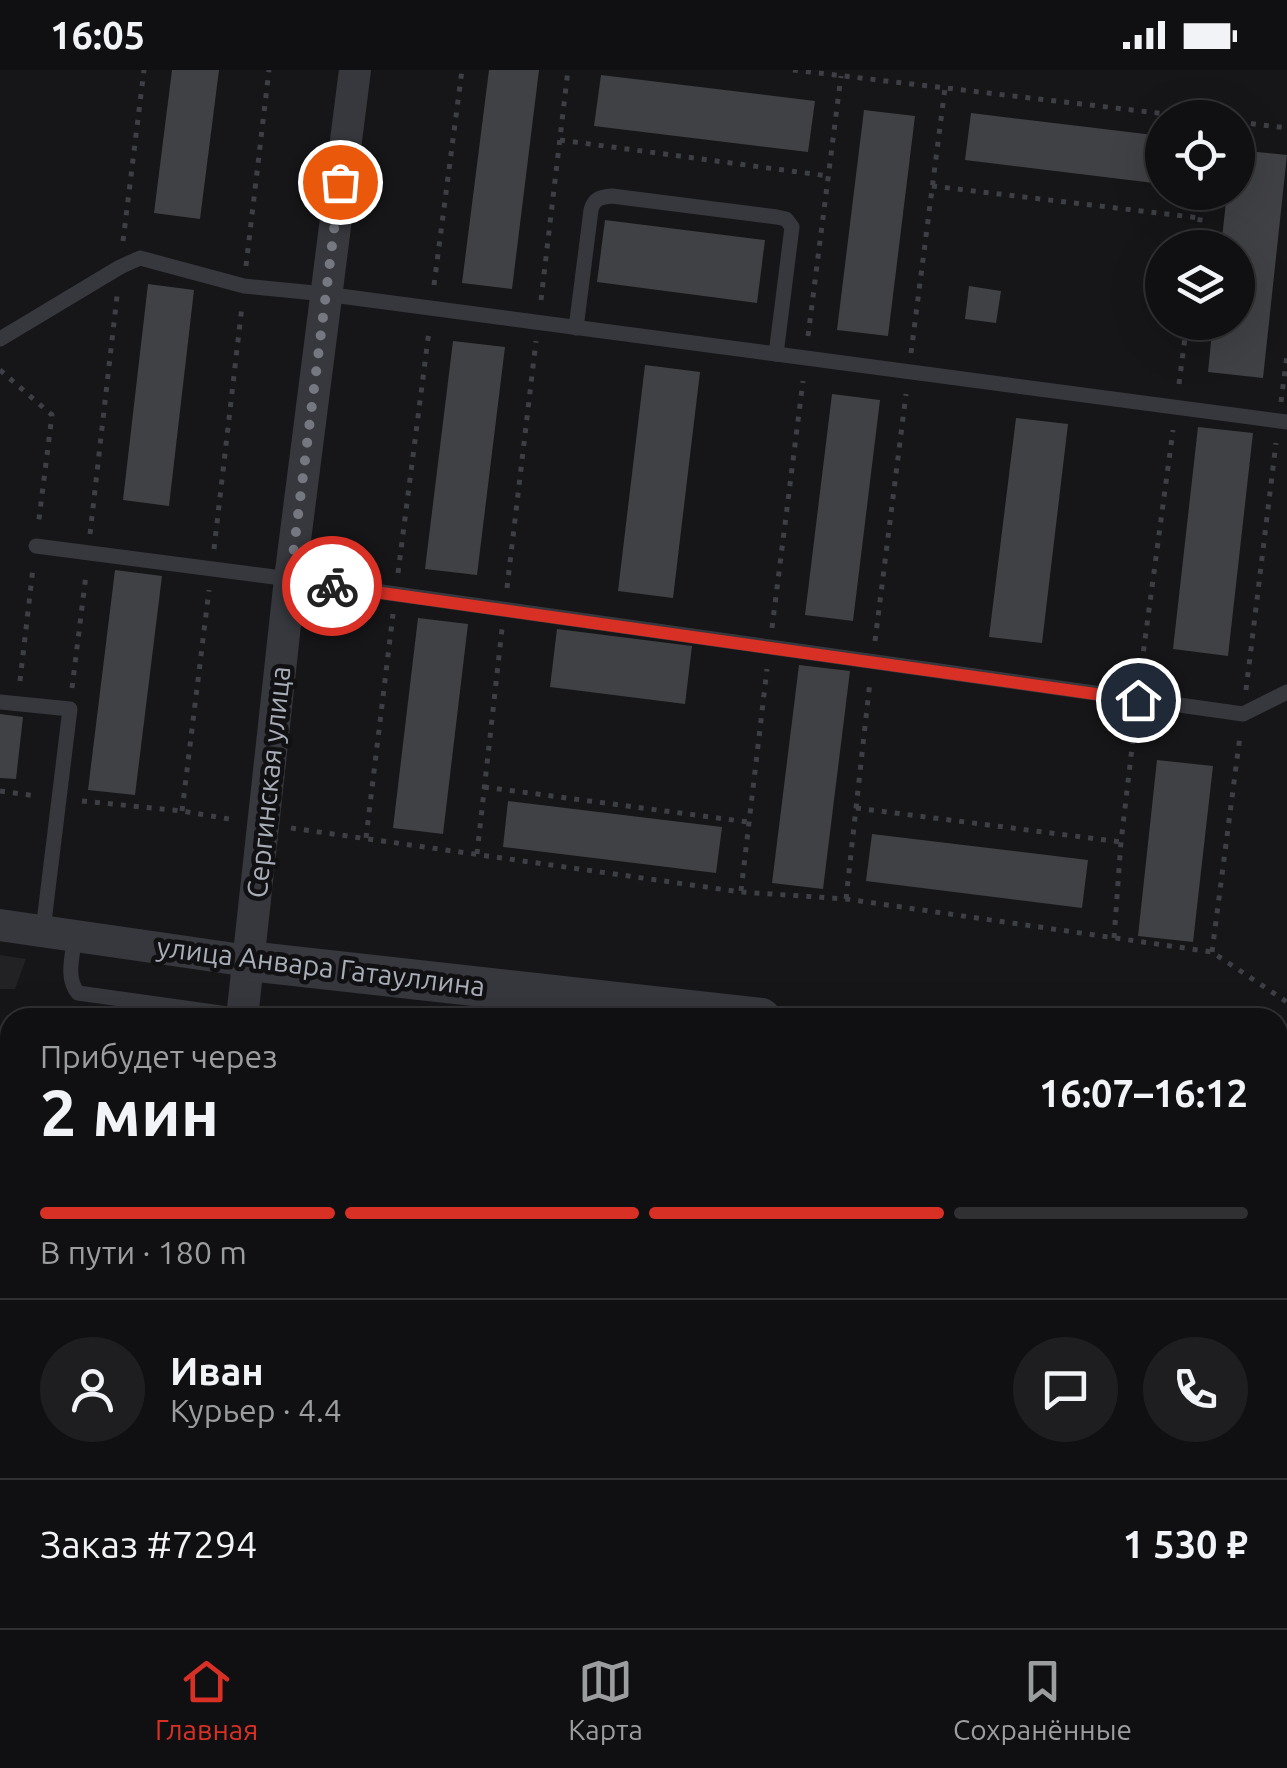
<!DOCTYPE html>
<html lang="ru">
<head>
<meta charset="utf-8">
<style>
	:root { --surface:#101012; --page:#1e1e20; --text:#f1f3f6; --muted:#9c9d9f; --line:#303032; --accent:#d93025 }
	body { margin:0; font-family:Ubuntu,sans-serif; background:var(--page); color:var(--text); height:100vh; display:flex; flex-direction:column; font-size:38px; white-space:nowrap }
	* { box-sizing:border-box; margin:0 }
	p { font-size:32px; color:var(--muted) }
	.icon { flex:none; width:55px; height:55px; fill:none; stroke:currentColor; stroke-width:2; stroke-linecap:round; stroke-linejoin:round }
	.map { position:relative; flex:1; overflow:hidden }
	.side { position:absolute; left:0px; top:938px; width:1288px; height:622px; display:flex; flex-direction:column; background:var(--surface); border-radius:30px 30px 0 0; box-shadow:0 10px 40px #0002,0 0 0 2px var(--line) }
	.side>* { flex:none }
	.tools { position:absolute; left:1145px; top:30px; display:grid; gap:20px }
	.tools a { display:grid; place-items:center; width:110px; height:110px; border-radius:50%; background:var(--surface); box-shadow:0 10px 40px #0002,0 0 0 2px var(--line); font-size:50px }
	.pin { position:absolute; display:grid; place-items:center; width:85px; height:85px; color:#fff; margin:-42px; border:5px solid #fff; border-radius:50%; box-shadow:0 2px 10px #0007 }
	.courier { position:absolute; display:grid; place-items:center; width:100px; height:100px; margin:-50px; border:8px solid #d93025; border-radius:50%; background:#fff; color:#222; box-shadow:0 2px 12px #0007 }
	.headline em { font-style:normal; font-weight:700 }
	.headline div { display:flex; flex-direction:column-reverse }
	.headline { display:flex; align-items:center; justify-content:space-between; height:170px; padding:0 40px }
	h1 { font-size:65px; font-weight:700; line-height:75px }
	.bar { display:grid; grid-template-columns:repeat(4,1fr); gap:15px 10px; align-content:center; height:120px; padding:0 40px }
	.bar i { height:12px; border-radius:8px; background:var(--line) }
	.bar .on { background:var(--accent) }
	.bar p { grid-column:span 4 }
	.line { display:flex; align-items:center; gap:25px; padding:0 40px; border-top:2px solid var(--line) }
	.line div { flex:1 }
	.round { display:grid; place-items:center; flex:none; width:105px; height:105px; border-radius:52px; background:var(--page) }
	.status { display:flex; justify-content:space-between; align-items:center; height:70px; padding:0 50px; background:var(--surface); direction:ltr }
	.status svg { height:28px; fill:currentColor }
	.tab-bar { display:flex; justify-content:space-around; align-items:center; height:140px; border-top:2px solid var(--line); background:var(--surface); font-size:28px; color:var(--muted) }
	.tab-bar a { display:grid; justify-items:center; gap:5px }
	.tab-bar .on { color:var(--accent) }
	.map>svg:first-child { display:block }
</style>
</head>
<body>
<div class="status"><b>16:05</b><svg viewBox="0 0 49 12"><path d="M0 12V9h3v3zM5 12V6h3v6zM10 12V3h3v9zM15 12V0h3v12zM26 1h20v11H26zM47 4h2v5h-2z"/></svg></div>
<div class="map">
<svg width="1287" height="1558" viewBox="0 0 1287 1558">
	<rect width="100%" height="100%" fill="#161618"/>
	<path fill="#222225" d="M0,885L26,889L15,919H0Z"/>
	<g fill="#404145">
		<path d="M172,0H219L200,149L154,143Z"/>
		<path d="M489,0H539L512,219L462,213Z"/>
		<path d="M601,5L815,31L808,82L594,56Z"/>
		<path d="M864,40L915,46L888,266L837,260Z"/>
		<path d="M971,43L1162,66V114L965,90Z"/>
		<path d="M1238,80L1287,85L1263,308L1208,302L1213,252H1238V178H1221L1227,122H1238Z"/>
		<path d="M605,150L765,170L757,233L597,212Z"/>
		<path d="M148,214L194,220L169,436L123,430Z"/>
		<path d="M969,216L1001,221L996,253L965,249Z"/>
		<path d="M453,271L505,277L477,505L425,499Z"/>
		<path d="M645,295L700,302L673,528L618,521Z"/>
		<path d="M832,324L880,330L853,551L805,545Z"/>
		<path d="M1016,348L1068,354L1042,573L989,567Z"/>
		<path d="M1198,357L1253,363L1228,586L1173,579Z"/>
		<path d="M115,500L162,506L135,725L88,720Z"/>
		<path d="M418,548L468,554L443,764L393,758Z"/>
		<path d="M557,559L692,576L685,634L550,617Z"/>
		<path d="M799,595L850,601L823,819L772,813Z"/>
		<path d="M0,644L23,647L16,709L0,708Z"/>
		<path d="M1157,690L1213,696L1193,872L1138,866Z"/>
		<path d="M508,731L722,757L716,803L503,777Z"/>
		<path d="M872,764L1088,790L1082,838L866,811Z"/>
		<path d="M8,1354H10V1459L0,1458V1414Z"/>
		<path d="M846,1550H894L893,1558H845Z"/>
		<path d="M1033,1550H1084L1083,1558H1032Z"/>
	</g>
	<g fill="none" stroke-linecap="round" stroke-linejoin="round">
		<g stroke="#3d3f44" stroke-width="5" stroke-dasharray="5 8" stroke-linecap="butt">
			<path d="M793,0L1200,48"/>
			<path d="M1238,52L1287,58"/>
			<path d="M560,70L828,106"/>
			<path d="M932,116L1200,148"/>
			<path d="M123,171L144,0"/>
			<path d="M1196,178L1204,122"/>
			<path d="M246,196L269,0"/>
			<path d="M434,215L462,0"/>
			<path d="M541,230L568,0"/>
			<path d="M808,266L841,6"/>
			<path d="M911,283L945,18"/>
			<path d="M0,300L52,345L38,457"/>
			<path d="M1179,314L1187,252"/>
			<path d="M1281,332L1287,285"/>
			<path d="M90,464L117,226"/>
			<path d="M214,479L242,236"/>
			<path d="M398,503L429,261"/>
			<path d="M507,518L536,271"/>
			<path d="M772,558L803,311"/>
			<path d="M875,571L906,324"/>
			<path d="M1140,607L1173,360"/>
			<path d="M20,611L33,498"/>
			<path d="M72,618L86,505"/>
			<path d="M1246,620L1276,373"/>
			<path d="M484,717L748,752"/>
			<path d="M0,721L37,726"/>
			<path d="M82,731L182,741L235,750"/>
			<path d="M856,738L1121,772"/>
			<path d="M182,741L209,520"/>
			<path d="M291,758L741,822L846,829L1212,882L1287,932"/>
			<path d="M366,768L393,544"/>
			<path d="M477,784L502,559"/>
			<path d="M741,821L767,599"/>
			<path d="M846,829L870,611"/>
			<path d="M1114,868L1121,772L1135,652"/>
			<path d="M1212,882L1240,666"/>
			<path d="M0,987L10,988"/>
		</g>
		<g stroke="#37383d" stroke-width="15">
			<path d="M576,258L591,140C594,128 601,127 612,126L777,147L786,149L792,157L776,284"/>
			<path d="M0,269L120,197L140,188L244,216L325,224L1287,352"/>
			<path d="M36,476L290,509L1243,644L1287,622"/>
			<path d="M0,632L70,639L43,860"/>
			<path d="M75,866C73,884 65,908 78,923L242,946"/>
			<path d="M0,1228L10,1230"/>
			<path d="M1278,1510L1287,1511"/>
			<path d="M570,1558L571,1550"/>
		</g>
		<g stroke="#37383d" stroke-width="32">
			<path d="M0,855L249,891"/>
			<path d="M242,948L290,509L355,0"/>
			<path d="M1278,1109L1287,1031"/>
			<path d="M0,1508L10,1509"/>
			<path d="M348,1550L412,1558"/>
			<path d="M168,1558L169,1550"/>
			<path d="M1222,1558L1223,1550"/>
		</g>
		<g stroke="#37383d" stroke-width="40">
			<path d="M249,891L761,948"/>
			<path d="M1278,1012L1287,1013"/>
		</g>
	</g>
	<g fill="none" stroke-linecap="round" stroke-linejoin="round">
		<path stroke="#757880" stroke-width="10" stroke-dasharray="0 18" d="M332,516L290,509L340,112"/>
		<path stroke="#d93025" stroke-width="12" d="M332,516L1138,630"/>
	</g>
	<g text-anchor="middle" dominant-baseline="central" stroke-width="9" stroke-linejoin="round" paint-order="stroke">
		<g font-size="28" fill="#a8adb8" stroke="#111113">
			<text transform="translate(268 712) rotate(-84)">Сергинская улица</text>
			<text transform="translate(321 896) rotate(7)">улица Анвара Гатауллина</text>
		</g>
	</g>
</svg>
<div class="tools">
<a><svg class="icon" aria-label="locate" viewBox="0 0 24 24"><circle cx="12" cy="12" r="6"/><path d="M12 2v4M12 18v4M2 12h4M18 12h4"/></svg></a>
<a><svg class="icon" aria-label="layers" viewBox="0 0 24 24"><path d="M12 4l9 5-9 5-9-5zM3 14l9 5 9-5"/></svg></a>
</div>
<div class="pin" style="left:340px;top:112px;background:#ea580c"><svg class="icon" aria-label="bag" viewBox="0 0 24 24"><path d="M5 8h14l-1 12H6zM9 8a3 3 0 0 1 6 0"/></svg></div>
<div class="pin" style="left:1138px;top:630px;background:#1f2937"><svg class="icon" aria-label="home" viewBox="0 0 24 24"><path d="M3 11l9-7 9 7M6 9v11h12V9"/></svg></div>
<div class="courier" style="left:332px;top:516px"><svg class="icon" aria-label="bike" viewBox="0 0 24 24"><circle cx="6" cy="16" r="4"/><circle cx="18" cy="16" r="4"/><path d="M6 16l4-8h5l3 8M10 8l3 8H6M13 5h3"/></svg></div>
<section class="side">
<div class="headline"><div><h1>2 мин</h1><p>Прибудет через</p></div><em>16:07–16:12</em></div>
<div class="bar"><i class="on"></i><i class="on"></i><i class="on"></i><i></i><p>В пути · 180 m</p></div>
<div class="line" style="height:180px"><a class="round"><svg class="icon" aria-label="person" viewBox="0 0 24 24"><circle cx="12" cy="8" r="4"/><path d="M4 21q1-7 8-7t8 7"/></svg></a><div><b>Иван</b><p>Курьер · 4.4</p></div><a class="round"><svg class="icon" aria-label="chat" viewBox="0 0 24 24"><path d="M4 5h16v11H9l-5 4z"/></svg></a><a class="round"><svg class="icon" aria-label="phone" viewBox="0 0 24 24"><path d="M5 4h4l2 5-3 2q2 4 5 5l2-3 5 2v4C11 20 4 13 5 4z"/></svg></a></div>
<div class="line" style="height:130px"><div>Заказ #7294</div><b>1 530 ₽</b></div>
</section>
</div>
<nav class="tab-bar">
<a class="on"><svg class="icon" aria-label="home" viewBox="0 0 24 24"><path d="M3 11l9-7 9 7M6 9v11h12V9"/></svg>Главная</a>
<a><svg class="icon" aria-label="map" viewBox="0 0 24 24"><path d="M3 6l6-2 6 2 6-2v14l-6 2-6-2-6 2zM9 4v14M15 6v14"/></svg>Карта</a>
<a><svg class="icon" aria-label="saved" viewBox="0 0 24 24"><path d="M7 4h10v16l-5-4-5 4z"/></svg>Сохранённые</a>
</nav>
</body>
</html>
